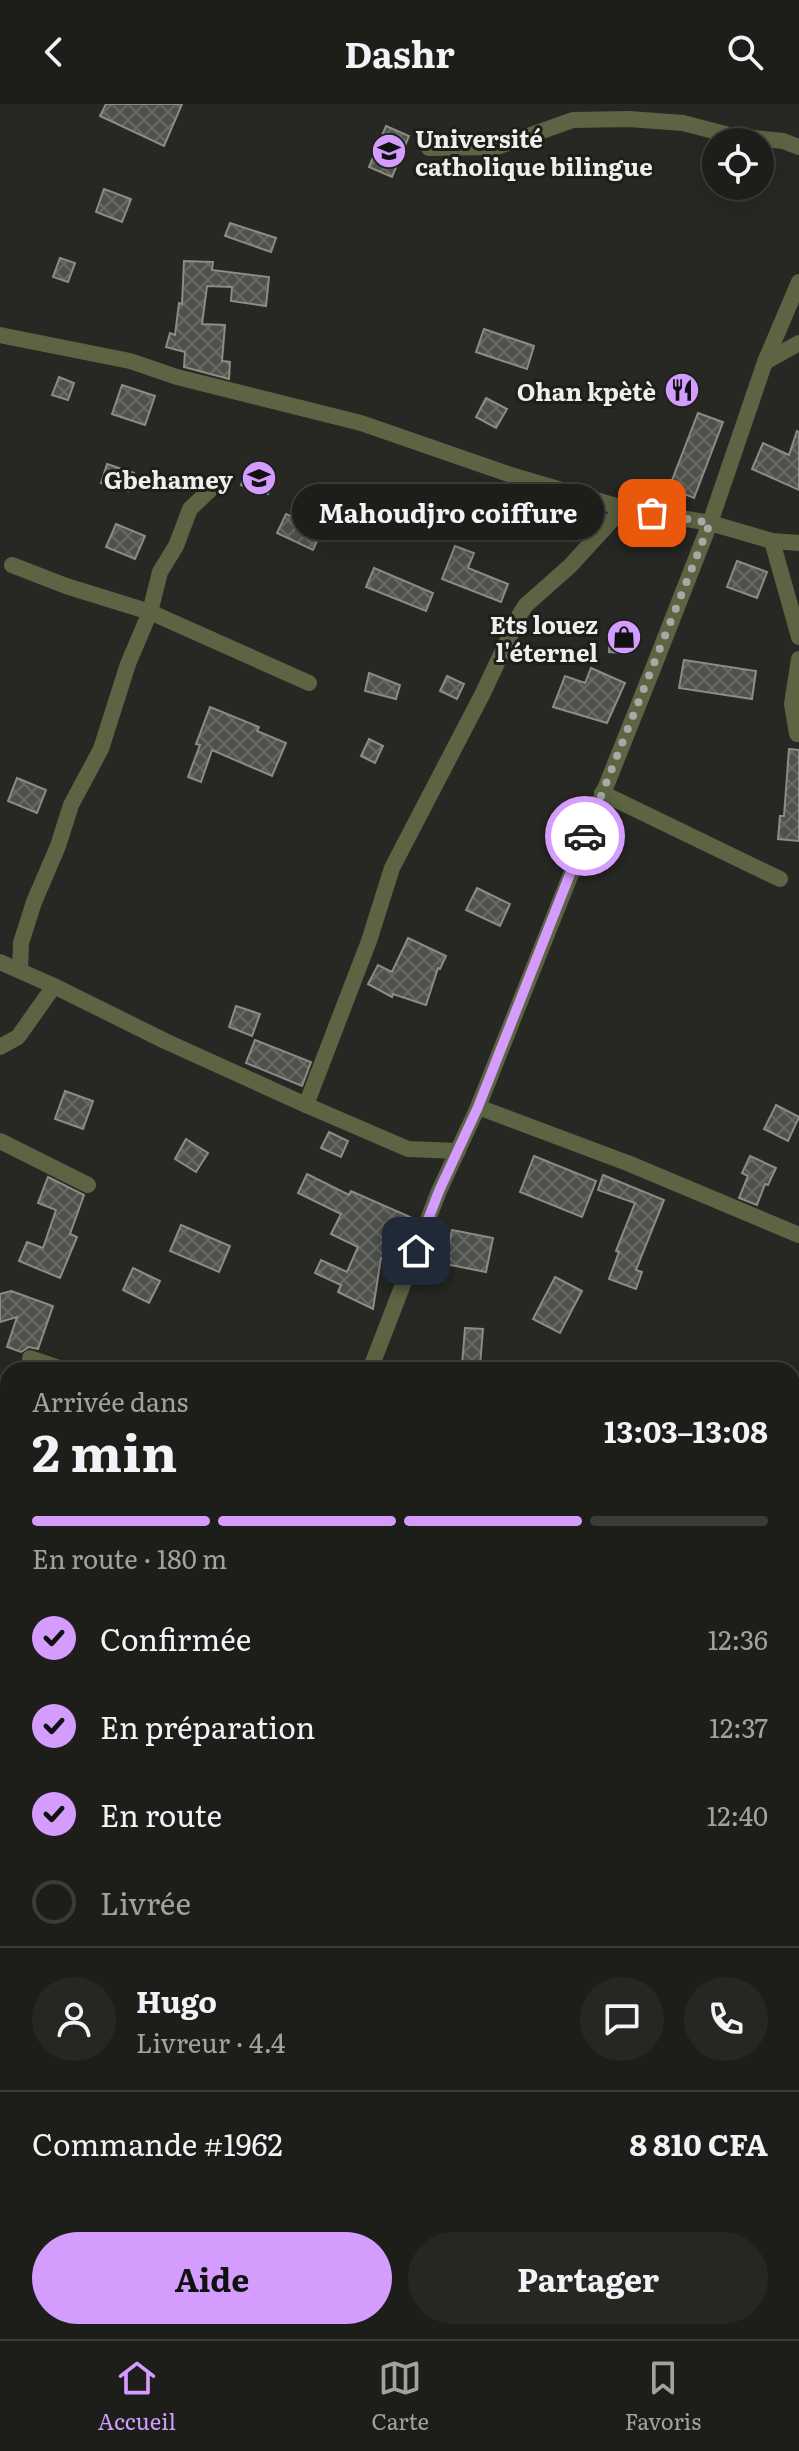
<!DOCTYPE html>
<html lang="fr">
<head>
<meta charset="utf-8">
<style>
	:root { --surface:#1d1e1a; --page:#252723; --text:#f1f3f6; --muted:#a0a2a2; --line:#3b3c39; --accent:#d39cfd }
	body { margin:0; font-family:Literata,serif; background:var(--page); color:var(--text); height:100vh; display:flex; flex-direction:column; font-size:30px; white-space:nowrap }
	* { box-sizing:border-box; margin:0 }
	p { font-size:26px; color:var(--muted) }
	.icon { flex:none; width:44px; height:44px; fill:none; stroke:currentColor; stroke-width:2; stroke-linecap:round; stroke-linejoin:round }
	.map { position:relative; flex:1; overflow:hidden }
	.drawer { position:absolute; left:0px; top:1258px; width:800px; height:978px; display:flex; flex-direction:column; background:var(--surface); border-radius:24px 24px 0 0; box-shadow:0 8px 32px #0002,0 0 0 2px var(--line) }
	.drawer>* { flex:none }
	.tools { position:absolute; left:702px; top:24px; display:grid; gap:16px }
	.tools a { display:grid; place-items:center; width:72px; height:72px; border-radius:50%; background:var(--surface); box-shadow:0 8px 32px #0002,0 0 0 2px var(--line); font-size:40px }
	.pin { position:absolute; display:grid; place-items:center; width:68px; height:68px; color:#fff; margin:-34px; border-radius:16px; box-shadow:0 4px 12px #0006 }
	.courier { position:absolute; display:grid; place-items:center; width:80px; height:80px; margin:-40px; border:6px solid #d39cfd; border-radius:50%; background:#fff; color:#222; box-shadow:0 2px 10px #0007 }
	.bubble { position:absolute; height:56px; border-radius:28px; background:var(--surface); box-shadow:0 8px 32px #0002,0 0 0 2px var(--line); font-size:26px; font-weight:700; line-height:56px; text-align:center }
	.headline em { font-style:normal; font-weight:700 }
	.headline div { display:flex; flex-direction:column-reverse }
	.headline { display:flex; align-items:center; justify-content:space-between; height:136px; padding:0 32px }
	h1 { font-size:52px; font-weight:700; line-height:60px }
	.bar { display:grid; grid-template-columns:repeat(4,1fr); gap:12px 8px; align-content:center; height:96px; padding:0 32px }
	.bar i { height:10px; border-radius:6px; background:var(--line) }
	.bar .active { background:var(--accent) }
	.bar p { grid-column:span 4 }
	.line { display:flex; align-items:center; gap:20px; padding:0 32px; border-top:2px solid var(--line) }
	.line div { flex:1 }
	.round { display:grid; place-items:center; flex:none; width:84px; height:84px; border-radius:42px; background:var(--page) }
	ol { padding:0 32px; list-style:none }
	li { display:flex; align-items:center; gap:24px; height:88px }
	li p { margin-inline-start:auto }
	li .icon { padding:8px; border-radius:50%; background:var(--accent); color:#111; stroke-width:4 }
	li:last-child { color:var(--muted) }
	li i { width:44px; height:44px; border:4px solid var(--line); border-radius:50% }
	.button { display:flex; gap:16px; margin-top:auto; padding:16px 32px }
	.button a { flex:1; height:92px; border-radius:48px; background:var(--accent); color:#111; font-size:32px; font-weight:700; line-height:92px; text-align:center }
	.button a+a { background:var(--page); color:var(--text) }
	header { display:flex; justify-content:space-between; align-items:center; height:104px; padding:0 32px; background:var(--surface); font-size:36px; font-weight:700 }
	.menu { display:flex; justify-content:space-around; align-items:center; height:112px; border-top:2px solid var(--line); background:var(--surface); font-size:22px; color:var(--muted) }
	.menu a { display:grid; justify-items:center; gap:4px }
	.menu .active { color:var(--accent) }
	.map>svg:first-child { display:block }
</style>
</head>
<body>
<header><svg class="icon" aria-label="back" viewBox="0 0 24 24"><path d="M15 5l-7 7 7 7"/></svg>Dashr<svg class="icon" aria-label="search" viewBox="0 0 24 24"><circle cx="10" cy="10" r="6"/><path d="M15 15l6 6"/></svg></header>
<div class="map">
<svg width="799" height="2235" viewBox="0 0 799 2235">
	<defs>
		<pattern id="building-cross-hatch" width="8" height="8" patternUnits="userSpaceOnUse" patternTransform="scale(2)"><rect width="8" height="8" fill="#4f514b"/><path d="M0 0l8 8M0 8l8-8" fill="none" stroke="#696a65"/></pattern>
	</defs>
	<rect width="100%" height="100%" fill="#272823"/>
	<g fill="url(#building-cross-hatch)" stroke="#8a8c86" stroke-width="2">
		<path d="M106,0H182L164,42L100,12Z"/>
		<path d="M386,22L409,32L392,73L369,63Z"/>
		<path d="M104,85L131,95L122,118L96,108Z"/>
		<path d="M230,119L276,134L271,148L225,132Z"/>
		<path d="M60,154L75,159L68,178L53,173Z"/>
		<path d="M184,157L213,158L212,166L269,173L266,202L231,197L232,183L207,182L202,220L225,221L222,257L230,258L229,275L184,263L185,248L166,243L170,229L175,231L179,199L182,200Z"/>
		<path d="M484,225L534,242L527,265L476,248Z"/>
		<path d="M59,273L74,279L68,296L52,291Z"/>
		<path d="M122,281L155,292L145,321L112,310Z"/>
		<path d="M486,294L507,305L496,324L476,313Z"/>
		<path d="M698,309L723,318L694,394L669,384Z"/>
		<path d="M797,327L799,328V386L752,365L763,339L789,351Z"/>
		<path d="M107,360L134,369L128,387L101,379Z"/>
		<path d="M248,361L275,370L268,390L241,381Z"/>
		<path d="M408,384L428,393L418,416L397,406Z"/>
		<path d="M286,410L322,426L313,446L277,429Z"/>
		<path d="M116,420L145,432L135,455L106,443Z"/>
		<path d="M455,442L474,449L468,464L508,480L501,498L442,475Z"/>
		<path d="M737,457L767,468L757,494L727,483Z"/>
		<path d="M374,464L433,489L426,507L366,483Z"/>
		<path d="M610,530L626,536L625,549L609,548Z"/>
		<path d="M684,556L756,567L752,595L679,584Z"/>
		<path d="M591,564L625,579L607,619L553,603L565,572L585,579Z"/>
		<path d="M369,569L400,581L396,595L365,587Z"/>
		<path d="M447,572L464,580L457,595L440,587Z"/>
		<path d="M210,603L259,623L257,627L286,639L272,672L212,646L201,678L188,673L200,641L196,640Z"/>
		<path d="M369,635L383,642L375,659L361,652Z"/>
		<path d="M789,645L799,646V737L778,735L780,712H784Z"/>
		<path d="M17,674L46,686L37,709L8,697Z"/>
		<path d="M477,784L510,800L500,822L466,806Z"/>
		<path d="M408,834L446,852L440,865L438,864L426,901L393,890L392,893L368,880L378,861L392,868Z"/>
		<path d="M236,902L260,910L252,932L229,923Z"/>
		<path d="M255,936L311,958L302,982L246,959Z"/>
		<path d="M65,987L93,997L83,1025L55,1015Z"/>
		<path d="M776,1001L799,1013L788,1037L764,1025Z"/>
		<path d="M329,1028L348,1037L341,1053L321,1044Z"/>
		<path d="M186,1035L208,1049L196,1068L175,1055Z"/>
		<path d="M534,1052L596,1077L582,1113L520,1088Z"/>
		<path d="M750,1052L776,1064L768,1081L765,1080L757,1101L739,1094L748,1072L742,1069Z"/>
		<path d="M307,1070L349,1091L351,1087L410,1113L389,1158L381,1154L373,1205L338,1188L341,1181L315,1169L321,1156L347,1168L358,1143L331,1130L341,1110L298,1089Z"/>
		<path d="M603,1071L664,1096L636,1166L642,1168L636,1185L609,1175L619,1148L616,1147L635,1099L598,1086Z"/>
		<path d="M48,1073L84,1091L70,1130L77,1133L60,1174L19,1157L27,1138L43,1144L56,1106L38,1099Z"/>
		<path d="M181,1121L230,1142L219,1168L170,1147Z"/>
		<path d="M452,1126L493,1134L486,1168L445,1160Z"/>
		<path d="M133,1164L160,1177L149,1199L123,1186Z"/>
		<path d="M555,1173L582,1187L560,1229L533,1215Z"/>
		<path d="M11,1187L53,1202L38,1245L29,1243L21,1248L7,1243L17,1213L0,1218V1190Z"/>
		<path d="M465,1224L483,1225L480,1262L462,1261Z"/>
	</g>
	<g fill="none" stroke-linecap="round" stroke-linejoin="round">
		<g stroke="#5c6443" stroke-width="16">
			<path d="M429,44L497,43L573,16L629,15L683,19L733,32L783,37L799,43"/>
			<path d="M0,231L130,257L177,273L361,319L514,372L623,404L710,419L772,437L799,439"/>
			<path d="M765,258L799,239"/>
			<path d="M216,380L190,405L176,442L160,468L150,508L309,579"/>
			<path d="M772,437L799,533"/>
			<path d="M12,461L66,482L150,508L128,560L101,645L71,701L58,742L34,798L21,839L20,866"/>
			<path d="M797,630L792,600L799,555"/>
			<path d="M602,689L780,775"/>
			<path d="M0,858L54,882"/>
			<path d="M0,943L18,933L54,882L165,937L306,1001L369,837L392,764L483,589L520,510L526,501L570,462L623,404"/>
			<path d="M306,1001L408,1045L458,1047"/>
			<path d="M478,1003L630,1060L799,1131"/>
			<path d="M0,1037L88,1081"/>
			<path d="M30,1254L65,1266"/>
			<path d="M370,1266L439,1087L478,1003L654,562L710,419L765,258L799,178"/>
			<path d="M792,1545H794"/>
			<path d="M792,1601L799,1606"/>
			<path d="M0,1629L8,1632"/>
			<path d="M792,2027L799,2030"/>
			<path d="M0,2110L8,2090"/>
			<path d="M538,2235L546,2228"/>
		</g>
	</g>
	<g fill="none" stroke-linecap="round" stroke-linejoin="round">
		<path stroke="#a8a9a6" stroke-width="8" stroke-dasharray="0 14.4" d="M585,732L710,419L652,409"/>
		<path stroke="#d39cfd" stroke-width="10" d="M416,1147L439,1087L478,1003L585,732"/>
	</g>
	<defs>
		<g id="university-disc" transform="scale(1.8)"><circle r="9.5" fill="#d39cfd" stroke="#1d1f1a"/><path d="M0-5L7-2L0 1L-7-2ZM-4 1L0 2.5L4 1V4Q0 6-4 4Z" fill="#111"/></g>
		<g id="restaurant-disc" transform="scale(1.8)"><circle r="9.5" fill="#d39cfd" stroke="#1d1f1a"/><path d="M-5-6h1v4h1v-4h1v4h1v-4h1v5L-1.5 .5V6h-2V.5L-5-1ZM5-6V6H3V1.5H1.5Q1.5-4 5-6Z" fill="#111"/></g>
		<g id="school-disc" transform="scale(1.8)"><circle r="9.5" fill="#d39cfd" stroke="#1d1f1a"/><path d="M0-5L7-2L0 1L-7-2ZM-4 1L0 2.5L4 1V4Q0 6-4 4Z" fill="#111"/></g>
		<g id="shop-disc" transform="scale(1.8)"><circle r="9.5" fill="#d39cfd" stroke="#1d1f1a"/><path d="M-5-2.5h2.3a2.7 3.5 0 0 1 5.4 0H5L5.5 6h-11ZM-1.5-2.5h3a1.5 2.3 0 0 0-3 0Z" fill="#111"/></g>
	</defs>
	<g fill-rule="evenodd">
		<use href="#university-disc" x="389" y="47"/>
		<use href="#restaurant-disc" x="682" y="286"/>
		<use href="#school-disc" x="259" y="374"/>
		<use href="#shop-disc" x="624" y="533"/>
	</g>
	<g text-anchor="middle" dominant-baseline="central" stroke-width="6" stroke-linejoin="round" paint-order="stroke">
		<g font-size="24" font-weight="bold" fill="#eeefec" stroke="#1d1f1a" text-anchor="end">
			<text x="415" y="33" text-anchor="start">Université<tspan x="415" dy="28">catholique bilingue</tspan></text>
			<text x="656" y="286">Ohan kpètè</text>
			<text x="233" y="374">Gbehamey</text>
			<text x="598" y="519">Ets louez<tspan x="598" dy="28">l'éternel</tspan></text>
		</g>
	</g>
</svg>
<div class="tools">
<a><svg class="icon" aria-label="locate" viewBox="0 0 24 24"><circle cx="12" cy="12" r="6"/><path d="M12 2v4M12 18v4M2 12h4M18 12h4"/></svg></a>
</div>
<div class="pin" style="left:652px;top:409px;background:#ea580c"><svg class="icon" aria-label="bag" viewBox="0 0 24 24"><path d="M5 8h14l-1 12H6zM9 8a3 3 0 0 1 6 0"/></svg></div>
<div class="pin" style="left:416px;top:1147px;background:#1f2937"><svg class="icon" aria-label="home" viewBox="0 0 24 24"><path d="M3 11l9-7 9 7M6 9v11h12V9"/></svg></div>
<div class="courier" style="left:585px;top:732px"><svg class="icon" aria-label="car" viewBox="0 0 24 24"><path d="M5 17H2v-5l4-1 3-4h7l3 4 3 1v5h-3M9 17h6M6 11h13"/><circle cx="7" cy="17" r="2"/><circle cx="17" cy="17" r="2"/></svg></div>
<div class="bubble" style="left:292px;top:380px;width:312px">Mahoudjro coiffure</div>
<section class="drawer">
<div class="headline"><div><h1>2 min</h1><p>Arrivée dans</p></div><em>13:03–13:08</em></div>
<div class="bar"><i class="active"></i><i class="active"></i><i class="active"></i><i></i><p>En route · 180 m</p></div>
<ol>
<li><svg class="icon" aria-label="check" viewBox="0 0 24 24"><path d="M5 12l5 5 9-10"/></svg>Confirmée<p>12:36</p></li>
<li><svg class="icon" aria-label="check" viewBox="0 0 24 24"><path d="M5 12l5 5 9-10"/></svg>En préparation<p>12:37</p></li>
<li><svg class="icon" aria-label="check" viewBox="0 0 24 24"><path d="M5 12l5 5 9-10"/></svg>En route<p>12:40</p></li>
<li><i></i>Livrée</li>
</ol>
<div class="line" style="height:144px"><a class="round"><svg class="icon" aria-label="person" viewBox="0 0 24 24"><circle cx="12" cy="8" r="4"/><path d="M4 21q1-7 8-7t8 7"/></svg></a><div><b>Hugo</b><p>Livreur · 4.4</p></div><a class="round"><svg class="icon" aria-label="chat" viewBox="0 0 24 24"><path d="M4 5h16v11H9l-5 4z"/></svg></a><a class="round"><svg class="icon" aria-label="phone" viewBox="0 0 24 24"><path d="M5 4h4l2 5-3 2q2 4 5 5l2-3 5 2v4C11 20 4 13 5 4z"/></svg></a></div>
<div class="line" style="height:104px"><div>Commande #1962</div><b>8 810 CFA</b></div>
<div class="button"><a>Aide</a><a>Partager</a></div>
</section>
</div>
<nav class="menu">
<a class="active"><svg class="icon" aria-label="home" viewBox="0 0 24 24"><path d="M3 11l9-7 9 7M6 9v11h12V9"/></svg>Accueil</a>
<a><svg class="icon" aria-label="map" viewBox="0 0 24 24"><path d="M3 6l6-2 6 2 6-2v14l-6 2-6-2-6 2zM9 4v14M15 6v14"/></svg>Carte</a>
<a><svg class="icon" aria-label="saved" viewBox="0 0 24 24"><path d="M7 4h10v16l-5-4-5 4z"/></svg>Favoris</a>
</nav>
</body>
</html>
